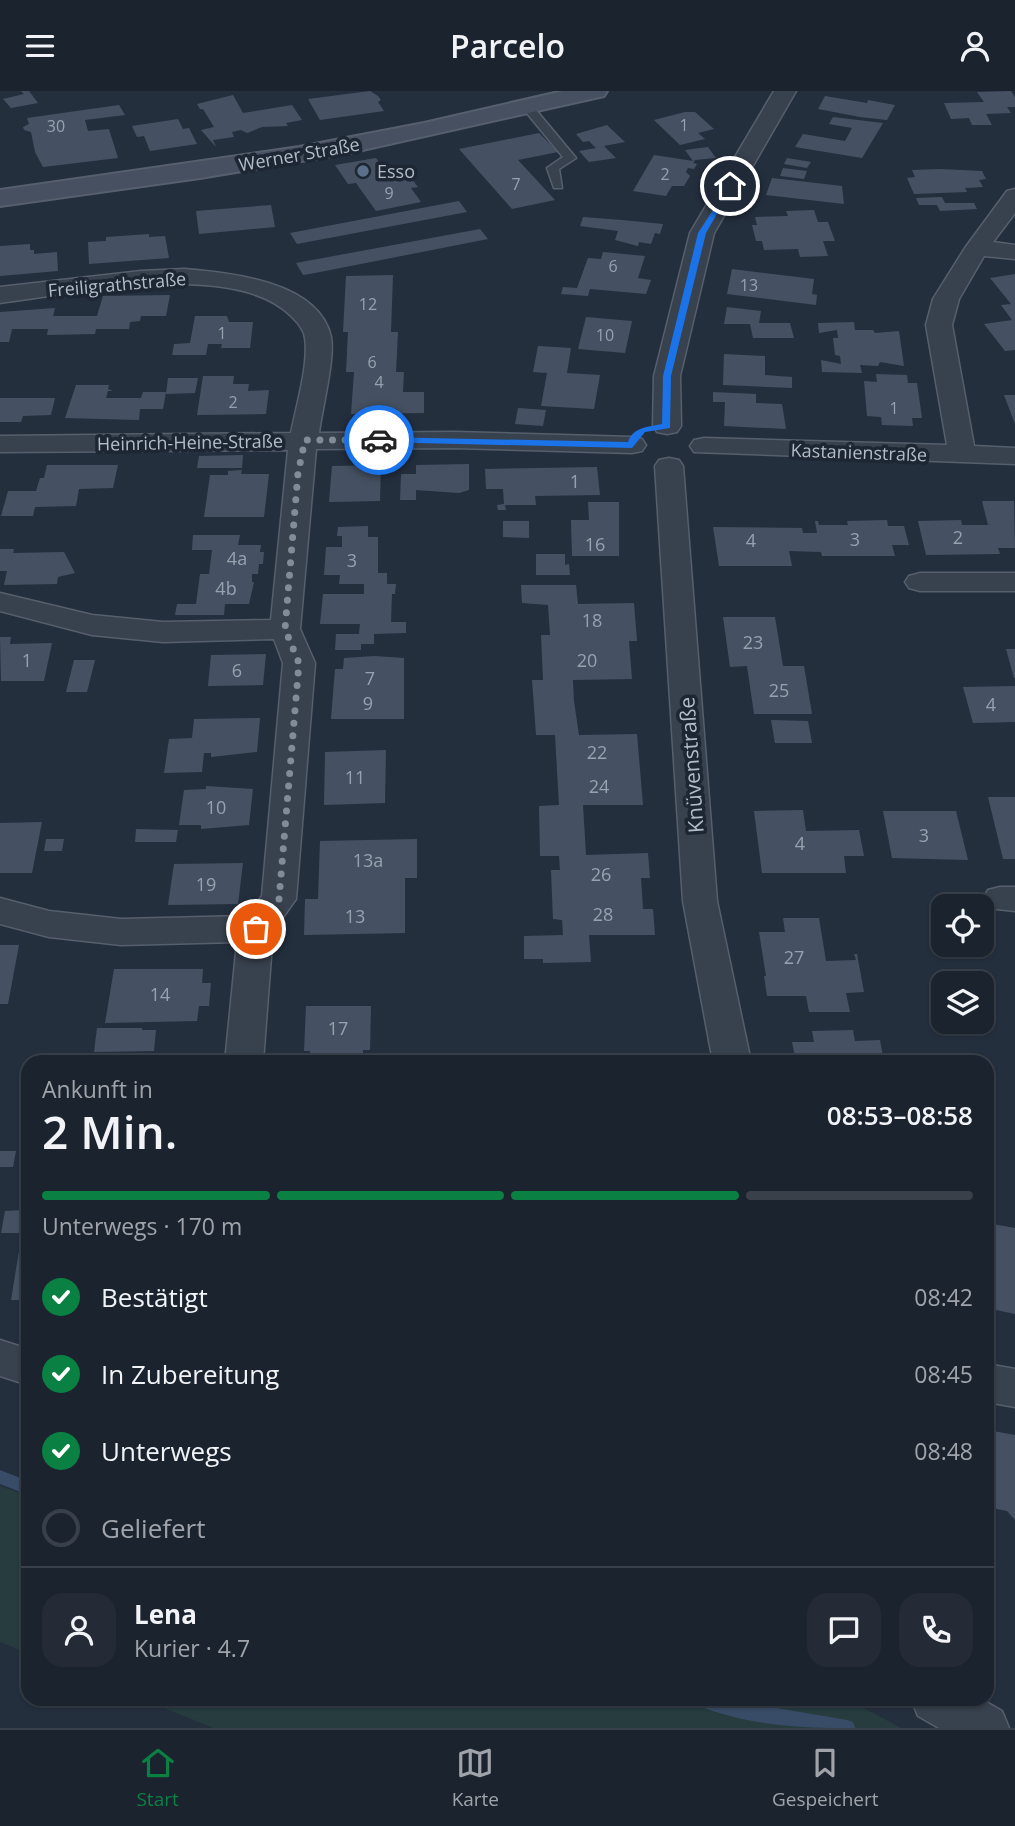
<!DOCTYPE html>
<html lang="de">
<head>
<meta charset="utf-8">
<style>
	:root { --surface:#1b232e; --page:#242b36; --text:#f1f3f6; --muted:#a0a4aa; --line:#39404a; --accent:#0b8043 }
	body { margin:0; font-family:"Open Sans",sans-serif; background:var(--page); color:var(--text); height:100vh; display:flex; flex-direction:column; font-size:26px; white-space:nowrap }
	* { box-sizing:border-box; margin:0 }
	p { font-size:23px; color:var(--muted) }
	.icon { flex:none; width:38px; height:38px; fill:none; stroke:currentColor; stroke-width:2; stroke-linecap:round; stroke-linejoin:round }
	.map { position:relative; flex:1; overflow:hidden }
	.panel { position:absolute; left:21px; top:964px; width:973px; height:651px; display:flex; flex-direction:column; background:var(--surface); border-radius:21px; box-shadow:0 2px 5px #0004,0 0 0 2px var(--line) }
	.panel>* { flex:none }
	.tools { position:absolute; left:931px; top:803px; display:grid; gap:14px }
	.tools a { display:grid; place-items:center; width:63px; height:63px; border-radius:14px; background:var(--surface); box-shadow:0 2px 5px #0004,0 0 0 2px var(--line); font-size:35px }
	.pin { position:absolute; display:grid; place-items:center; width:60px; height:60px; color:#fff; margin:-30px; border:4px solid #fff; border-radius:50%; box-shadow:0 2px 7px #0007 }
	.courier { position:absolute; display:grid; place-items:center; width:70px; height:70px; margin:-35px; border:5px solid #1a73e8; border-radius:50%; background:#fff; color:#222; box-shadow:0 2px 9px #0007 }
	.summary em { font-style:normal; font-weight:600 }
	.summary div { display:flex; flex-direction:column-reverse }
	.summary { display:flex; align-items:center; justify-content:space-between; height:119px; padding:0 21px }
	h1 { font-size:46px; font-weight:600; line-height:52px }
	.bar { display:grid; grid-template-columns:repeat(4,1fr); gap:10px 7px; align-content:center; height:84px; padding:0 21px }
	.bar i { height:9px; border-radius:5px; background:var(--line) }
	.bar .active { background:var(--accent) }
	.bar p { grid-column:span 4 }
	.line { display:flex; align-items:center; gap:18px; padding:0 21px; border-top:2px solid var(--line) }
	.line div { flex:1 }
	.round { display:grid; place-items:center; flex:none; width:74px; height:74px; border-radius:21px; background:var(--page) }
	ol { padding:0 21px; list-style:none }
	li { display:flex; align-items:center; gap:21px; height:77px }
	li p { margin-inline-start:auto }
	li .icon { padding:7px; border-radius:50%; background:var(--accent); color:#fff; stroke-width:4 }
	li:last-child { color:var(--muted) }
	li i { width:38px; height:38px; border:4px solid var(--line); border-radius:50% }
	header { display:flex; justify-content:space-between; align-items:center; height:91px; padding:0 21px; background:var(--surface); font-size:32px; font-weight:600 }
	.menu { display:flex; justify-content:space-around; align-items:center; height:98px; border-top:2px solid var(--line); background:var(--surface); font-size:19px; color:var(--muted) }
	.menu a { display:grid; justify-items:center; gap:4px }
	.menu .active { color:var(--accent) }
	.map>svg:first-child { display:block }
</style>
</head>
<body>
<header><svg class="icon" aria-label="menu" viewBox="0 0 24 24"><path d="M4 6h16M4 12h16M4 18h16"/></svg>Parcelo<svg class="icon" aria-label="person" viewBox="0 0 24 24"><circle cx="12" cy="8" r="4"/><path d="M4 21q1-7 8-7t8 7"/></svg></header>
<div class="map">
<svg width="1015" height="1637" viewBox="0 0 1015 1637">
	<rect width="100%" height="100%" fill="#242f3e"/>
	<g fill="#263c3f">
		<path d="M0,1395L28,1405V1562L0,1551Z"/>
		<path d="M142,1608H847L901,1637H213Z"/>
	</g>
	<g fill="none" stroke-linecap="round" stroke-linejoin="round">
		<g fill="#394c67" fill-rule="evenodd">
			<path d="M0,1379L28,1390V1404L0,1393Z"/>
			<path d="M695,1608H724L847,1629L853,1631L855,1637C801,1637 748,1635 697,1614Z"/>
		</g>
	</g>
	<g fill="#455162">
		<path d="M21,0H29L38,12L11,17L3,8L24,3Z"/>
		<path d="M370,0L378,5L381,9L378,11L384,20L320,29L308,8Z"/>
		<path d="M1011,0L1015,6V16H1007L1011,22L986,23L992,34H972L969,27L951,28L944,12L984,11L977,1Z"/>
		<path d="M233,4L243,22L292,14L302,29L286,32L288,35L262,36L247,42L241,39L232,41L234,46L213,49L216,56L201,39L214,36L203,18H200L197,13Z"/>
		<path d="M825,5L867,12L868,9L895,14L887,29L860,26L818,18Z"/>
		<path d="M119,14L125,24L85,29L88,40L109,38L118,67L43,76L35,61L31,41L24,39L23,36L29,33L27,27Z"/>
		<path d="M685,21H695L714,38L698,42L705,48L680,54L654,29Z"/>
		<path d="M833,26L883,32L862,67L795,56L803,43L845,50L852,37L829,33Z"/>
		<path d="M178,28L183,38L189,37L197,53L150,60L144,45L137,46L132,35Z"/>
		<path d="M607,34L625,51L604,55L616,67L589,71L579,60L596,57L589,50L583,51L576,43Z"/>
		<path d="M539,42L558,61L518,69L555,109L512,118L459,58Z"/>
		<path d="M708,56L716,67L695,69L693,72L697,73L694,78L688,77L686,81L690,85L684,95H672L666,105L633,100L654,64L693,70L685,59Z"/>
		<path d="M376,67L389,85L407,82L418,96L411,97L421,111L376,120L356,92L348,93L335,74Z"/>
		<path d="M787,67L811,71L807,77L784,73Z"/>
		<path d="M783,77L807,80L804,88L780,85Z"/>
		<path d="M940,78L982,80L986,88L979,89L983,96L965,97L967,101L914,103L907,87L915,86L912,79Z"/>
		<path d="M772,87L842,95L844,113L766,104Z"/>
		<path d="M942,106L945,112H974L977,118L940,120L937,114H919L916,107Z"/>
		<path d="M459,110L467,121L297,153L290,142Z"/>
		<path d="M271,114L275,136L199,143L196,120Z"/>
		<path d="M814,119L818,131H828L835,150H823L828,165L800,166L798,158L764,159L762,150H756L752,134H757L755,126L788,125L786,120Z"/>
		<path d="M583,126L622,129L663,133L660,143L655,142L651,153L639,151L638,155L615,149L618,140L580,135Z"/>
		<path d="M480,138L488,148L315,182L303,184L296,172Z"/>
		<path d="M149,143V146L165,145L169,167L89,173L88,151L106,150V146Z"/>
		<path d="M30,153V159H34V163L57,161L58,180L0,185V155Z"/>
		<path d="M603,161L645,165L638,187L651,189L646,203L590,198L588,205L561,203L563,196L577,197L588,167L601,168Z"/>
		<path d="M732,178L814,188L812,203L817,204L816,214L727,203Z"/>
		<path d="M1015,183V259L1005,260L984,233L1012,229L1001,214L1011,213L990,187Z"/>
		<path d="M393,184L391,241H398L396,281H404L403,301H424V322L351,323L354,281H346L348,241H343L346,185Z"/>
		<path d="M170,204L166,225H141L140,230L130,231L129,238H96L95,243L47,244L48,238H12L9,251H0V221L55,217L53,225H97L103,205Z"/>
		<path d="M727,216L761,220L759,232H790L794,247H753L750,233H724Z"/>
		<path d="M195,225H227L229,231H253L250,257H221L222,253H208L206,264H172L174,253L190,252Z"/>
		<path d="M586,226L632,230L625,262L578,258Z"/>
		<path d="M854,231L855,239H873L875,242L899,240L904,275L880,271L878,275L860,274L862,282L822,281L821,269L841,273L840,265L835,264L833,247H838L837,239L819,242L818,232Z"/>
		<path d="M538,255L571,257L567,282L600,284L594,318L541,315L547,282L533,281Z"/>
		<path d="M724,263L765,265V284L792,286V297L723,294Z"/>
		<path d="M876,283L907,284L908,292H917L922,327H912L913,335L882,334L881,326L867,325L864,290L877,291Z"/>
		<path d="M203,285H234L233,293H249L248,300L269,299L266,323L197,324Z"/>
		<path d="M168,287H198L195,302L166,303Z"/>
		<path d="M76,294H109L108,298L113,300H108L106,307H141L143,301H166L163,318H140L139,329L65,327Z"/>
		<path d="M713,301L756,303V312L782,313L786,338L724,335L725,311H713Z"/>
		<path d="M1004,304H1015V333Z"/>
		<path d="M0,307H55L51,324L23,325L21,331H0Z"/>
		<path d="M518,317L546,319L543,335L515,333Z"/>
		<path d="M243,364L242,377H197L199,365Z"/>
		<path d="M469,373V399L459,402L416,399V409H400L401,383H416V374Z"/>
		<path d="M47,374H118L113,397L79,398L76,415L35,416L33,425H1L8,400H36L40,387H44Z"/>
		<path d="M381,374L380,410L329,411L332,375Z"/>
		<path d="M597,376L600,404L535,405L536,414H505L506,419H498L497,414L504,413L503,398H486L485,378Z"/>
		<path d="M242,379L241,383H269L264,426H204L210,384H228V380Z"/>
		<path d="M982,410H1014L1015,457H998L1000,463L926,464L918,430L961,429L962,434H988Z"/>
		<path d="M588,411H619V465H572L571,429H589Z"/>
		<path d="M887,429L888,435H904L909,454H892L895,465H822L821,461L789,460L792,475H719L713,436L802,437L803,442H817L815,430H818L819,434H848L847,430Z"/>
		<path d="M503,430H529V447L503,446Z"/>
		<path d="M368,435V446H378V482H387V493H396L395,503H392L391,531H406V542L374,543V553H361V559H335L336,543H359L360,533H320L323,503H364V493H339L340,484H324L326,456H342V445H337L338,436Z"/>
		<path d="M193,444H240L238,454H261L260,461H264L263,473H259L258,483H252V491H254L249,513H225L224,524H175L177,513H196L200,483H209L212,459H192Z"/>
		<path d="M0,458H14L13,462L64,461L75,482L58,486L57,493L4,494L7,480H0Z"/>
		<path d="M536,463H565V474L569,473L570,484H536Z"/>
		<path d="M521,494H576L578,513L634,512L637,550H629L632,588L573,589L574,610L579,644L637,643L643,714H583L586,764L648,762L650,787H641L643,818H653L655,844H589L591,871L543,872V868H524V845L563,844L562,829L553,828L552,804L551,779H560L559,765H540L539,715L559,714L555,644H536L532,589H543L541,544H550L548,514L522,512Z"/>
		<path d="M723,526H775L783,575H804L812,623H754L747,575L730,576Z"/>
		<path d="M0,546H11L10,553L52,552L44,590H1Z"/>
		<path d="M1006,558H1015V587H1014Z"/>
		<path d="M266,563L263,594L208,595L211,564Z"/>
		<path d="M374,565L404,567V628H331L335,578H343L344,567Z"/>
		<path d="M74,569H95L87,601H66Z"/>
		<path d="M1015,595V631L973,632L963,596Z"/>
		<path d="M260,627L257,661L211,666V662H204L202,681L164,682L169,648L192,647L194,628Z"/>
		<path d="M771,629L808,630L812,652H775Z"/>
		<path d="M386,659L385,712L324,714L325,661Z"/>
		<path d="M206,695L253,698L249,734L201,738V734H179L184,699L206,698Z"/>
		<path d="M988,706H1015V768H1003Z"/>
		<path d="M803,719L806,740L859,739L864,765H844L846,782H762L754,720Z"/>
		<path d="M883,720H956L968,769L892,767Z"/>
		<path d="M42,731L32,782H0V732Z"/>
		<path d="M136,738L178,739L176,751H135Z"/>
		<path d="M46,748H64L62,760H44Z"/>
		<path d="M417,748V787H405V842L304,844L305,808H318L320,750Z"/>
		<path d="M243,772L238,813L168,814L174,773Z"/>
		<path d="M783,827H819L826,870L856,869L854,863H857L864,901L846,902L850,921H809L806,905H767L764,885H766L759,841H785Z"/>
		<path d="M0,854H19L8,913H0Z"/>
		<path d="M114,878H203L202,892H211L209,915H199L197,930L105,932Z"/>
		<path d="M306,915H371L370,959H363V971H309L310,960H304Z"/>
		<path d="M97,937H142V939H156L154,960L94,961Z"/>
		<path d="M853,939L855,950L880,949L884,971H796L792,951H814L812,940Z"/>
		<path d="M0,1060H16L13,1076H0Z"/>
		<path d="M26,1119L23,1142H1L5,1120Z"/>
		<path d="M987,1132L1015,1137V1223L996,1219L995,1225L987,1223Z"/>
		<path d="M21,1148H28V1209H11Z"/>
		<path d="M993,1340L1015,1344V1429L1007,1420L987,1416V1345L993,1346Z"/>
	</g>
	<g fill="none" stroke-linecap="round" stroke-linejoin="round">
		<g stroke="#565f6c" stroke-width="3">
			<path id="service" d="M527,12L531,13L576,67L559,78L562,97H554L547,77L563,66L521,15Z"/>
		</g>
		<g stroke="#565f6c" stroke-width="3">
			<g id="minor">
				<path d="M774,0H796L714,142L680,285L681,335L677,341L667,343L657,341L653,335L654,285L690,142Z"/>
				<path d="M1015,98V122L993,151L1015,154V168L984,165L959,208L952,234L974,355L1015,357V373L694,361L690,355L694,349L704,347L947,354L926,234L933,208L965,157L1007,100Z"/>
				<path d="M184,178C230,182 319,190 331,246C335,268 322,318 319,342L455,341L632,346L642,348L646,354L642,360L632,362L455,357L316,358L300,538L315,572L296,808L273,840L263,971H225L237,851L121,854L49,846L0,833V807L49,820L121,828L246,825L262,805L283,572L274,548L163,551L92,544L0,520V502L92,524L163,531L271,529L288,359L0,361V345L291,342C296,316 309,273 305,247C304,238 297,231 291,225C235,168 73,203 0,212V196L141,180Z"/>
				<path d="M669,367L679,369L683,375L717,810L751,971H713L683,810L655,375L659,369Z"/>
				<path d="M920,482H1015V500H920L909,497L905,491L909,485Z"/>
				<path d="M1000,796H1015V820L988,817L983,808L988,799Z"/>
				<path d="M0,1249L28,1258V1294L0,1285Z"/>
				<path d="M987,1273L1015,1278V1316L987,1311Z"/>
				<path d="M911,1608H981L1002,1620L1009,1637H939L918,1625Z"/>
			</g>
		</g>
		<g stroke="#565f6c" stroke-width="4">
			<path id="secondary" d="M563,0H607L604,5L595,7L349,62L200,87L0,115V99L299,56L424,32Z"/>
		</g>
		<use href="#service" fill="#38414e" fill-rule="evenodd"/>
		<use href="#minor" fill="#38414e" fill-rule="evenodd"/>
		<use href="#secondary" fill="#465061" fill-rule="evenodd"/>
	</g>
	<path fill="#1a73e8" d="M730,93L733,95L706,142L671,285L670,337L645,341L632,357L376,351V347L379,346L628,351C633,336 648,336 662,333L663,285L698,142Z"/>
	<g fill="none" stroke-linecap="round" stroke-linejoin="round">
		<path stroke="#828b98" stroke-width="7" stroke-dasharray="0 12.6" d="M256,838L279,808L299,572L285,538L298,382L305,349H379"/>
	</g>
	<circle fill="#5c6f8a" stroke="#1d2633" stroke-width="2.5" cx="363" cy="80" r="7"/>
	<g text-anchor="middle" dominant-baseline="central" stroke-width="7" stroke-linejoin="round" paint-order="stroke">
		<g font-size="16" fill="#98a1af">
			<text x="684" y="34">1</text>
			<text x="56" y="35">30</text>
			<text x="665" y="83">2</text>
			<text x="516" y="93">7</text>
			<text x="389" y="102">9</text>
			<text x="613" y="175">6</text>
			<text x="749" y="194">13</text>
			<text x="368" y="213">12</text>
			<text x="222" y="242">1</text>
			<text x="605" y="244">10</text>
			<text x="372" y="271">6</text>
			<text x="379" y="291">4</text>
			<text x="233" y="311">2</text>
			<text x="894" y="317">1</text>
		</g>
		<g font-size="18" fill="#b4bcc9" stroke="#1d2633">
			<text transform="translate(299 63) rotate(-10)">Werner Straße</text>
			<text transform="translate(117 193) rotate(-5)">Freiligrathstraße</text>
			<text transform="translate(190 351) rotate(-1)">Heinrich-Heine-Straße</text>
			<text transform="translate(859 361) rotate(2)">Kastanienstraße</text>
		</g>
		<g font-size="18" fill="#b4bcc9" stroke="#1d2633" text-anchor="start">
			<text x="377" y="80">Esso</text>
		</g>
		<g font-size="18" fill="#98a1af">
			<text x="575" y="390">1</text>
			<text x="958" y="446">2</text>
			<text x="855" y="448">3</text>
			<text x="751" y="449">4</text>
			<text x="595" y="453">16</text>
			<text x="237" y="467">4a</text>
			<text x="352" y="469">3</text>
			<text x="226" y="497">4b</text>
			<text x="592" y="529">18</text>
			<text x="753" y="551">23</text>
			<text x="27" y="569">1</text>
			<text x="587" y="569">20</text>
			<text x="237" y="579">6</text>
			<text x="370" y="587">7</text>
			<text x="779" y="599">25</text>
			<text x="368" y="612">9</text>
			<text x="991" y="613">4</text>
			<text x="597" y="661">22</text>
			<text x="355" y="686">11</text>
			<text x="599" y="695">24</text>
			<text x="216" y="716">10</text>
			<text x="924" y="744">3</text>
			<text x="800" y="752">4</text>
			<text x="368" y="769">13a</text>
			<text x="601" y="783">26</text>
			<text x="206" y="793">19</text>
			<text x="603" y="823">28</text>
			<text x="355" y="825">13</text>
			<text x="794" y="866">27</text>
			<text x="160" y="903">14</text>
			<text x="338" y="937">17</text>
		</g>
		<g font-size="21" fill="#b4bcc9" stroke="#1d2633">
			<text transform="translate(691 674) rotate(-94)">Knüvenstraße</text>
		</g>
	</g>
</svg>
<div class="tools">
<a><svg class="icon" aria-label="locate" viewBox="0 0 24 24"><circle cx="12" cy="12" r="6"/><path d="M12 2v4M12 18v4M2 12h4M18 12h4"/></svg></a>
<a><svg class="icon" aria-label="layers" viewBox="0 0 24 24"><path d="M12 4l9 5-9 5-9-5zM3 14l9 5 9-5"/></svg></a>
</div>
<div class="pin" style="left:256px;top:838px;background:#ea580c"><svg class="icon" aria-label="bag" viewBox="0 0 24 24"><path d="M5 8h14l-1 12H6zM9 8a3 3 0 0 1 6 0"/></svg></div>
<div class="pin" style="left:730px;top:95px;background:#1f2937"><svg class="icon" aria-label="home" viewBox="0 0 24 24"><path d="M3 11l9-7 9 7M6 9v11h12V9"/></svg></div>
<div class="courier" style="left:379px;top:349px"><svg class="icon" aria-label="car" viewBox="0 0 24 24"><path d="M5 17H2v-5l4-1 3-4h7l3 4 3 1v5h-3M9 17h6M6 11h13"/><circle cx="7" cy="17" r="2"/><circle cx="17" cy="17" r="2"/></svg></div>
<section class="panel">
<div class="summary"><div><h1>2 Min.</h1><p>Ankunft in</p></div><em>08:53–08:58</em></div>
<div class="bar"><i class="active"></i><i class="active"></i><i class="active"></i><i></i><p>Unterwegs · 170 m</p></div>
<ol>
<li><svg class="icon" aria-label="check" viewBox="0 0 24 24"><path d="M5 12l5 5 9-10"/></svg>Bestätigt<p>08:42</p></li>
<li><svg class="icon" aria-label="check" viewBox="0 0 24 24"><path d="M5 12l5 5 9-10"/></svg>In Zubereitung<p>08:45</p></li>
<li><svg class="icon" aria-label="check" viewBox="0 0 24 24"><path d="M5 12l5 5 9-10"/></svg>Unterwegs<p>08:48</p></li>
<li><i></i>Geliefert</li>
</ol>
<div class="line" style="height:126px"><a class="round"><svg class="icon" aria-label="person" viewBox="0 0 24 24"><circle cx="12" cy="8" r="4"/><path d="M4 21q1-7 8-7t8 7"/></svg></a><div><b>Lena</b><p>Kurier · 4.7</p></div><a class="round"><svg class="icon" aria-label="chat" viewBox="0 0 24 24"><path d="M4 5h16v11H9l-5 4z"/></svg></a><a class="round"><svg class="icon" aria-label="phone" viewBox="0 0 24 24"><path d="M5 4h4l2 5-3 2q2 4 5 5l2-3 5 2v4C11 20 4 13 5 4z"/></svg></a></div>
</section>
</div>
<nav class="menu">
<a class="active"><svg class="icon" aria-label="home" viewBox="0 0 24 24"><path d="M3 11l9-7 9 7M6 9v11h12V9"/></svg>Start</a>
<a><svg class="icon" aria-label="map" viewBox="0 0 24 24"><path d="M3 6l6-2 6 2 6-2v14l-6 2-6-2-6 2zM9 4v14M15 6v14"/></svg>Karte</a>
<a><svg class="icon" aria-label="saved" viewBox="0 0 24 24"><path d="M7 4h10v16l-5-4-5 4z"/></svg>Gespeichert</a>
</nav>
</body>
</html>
